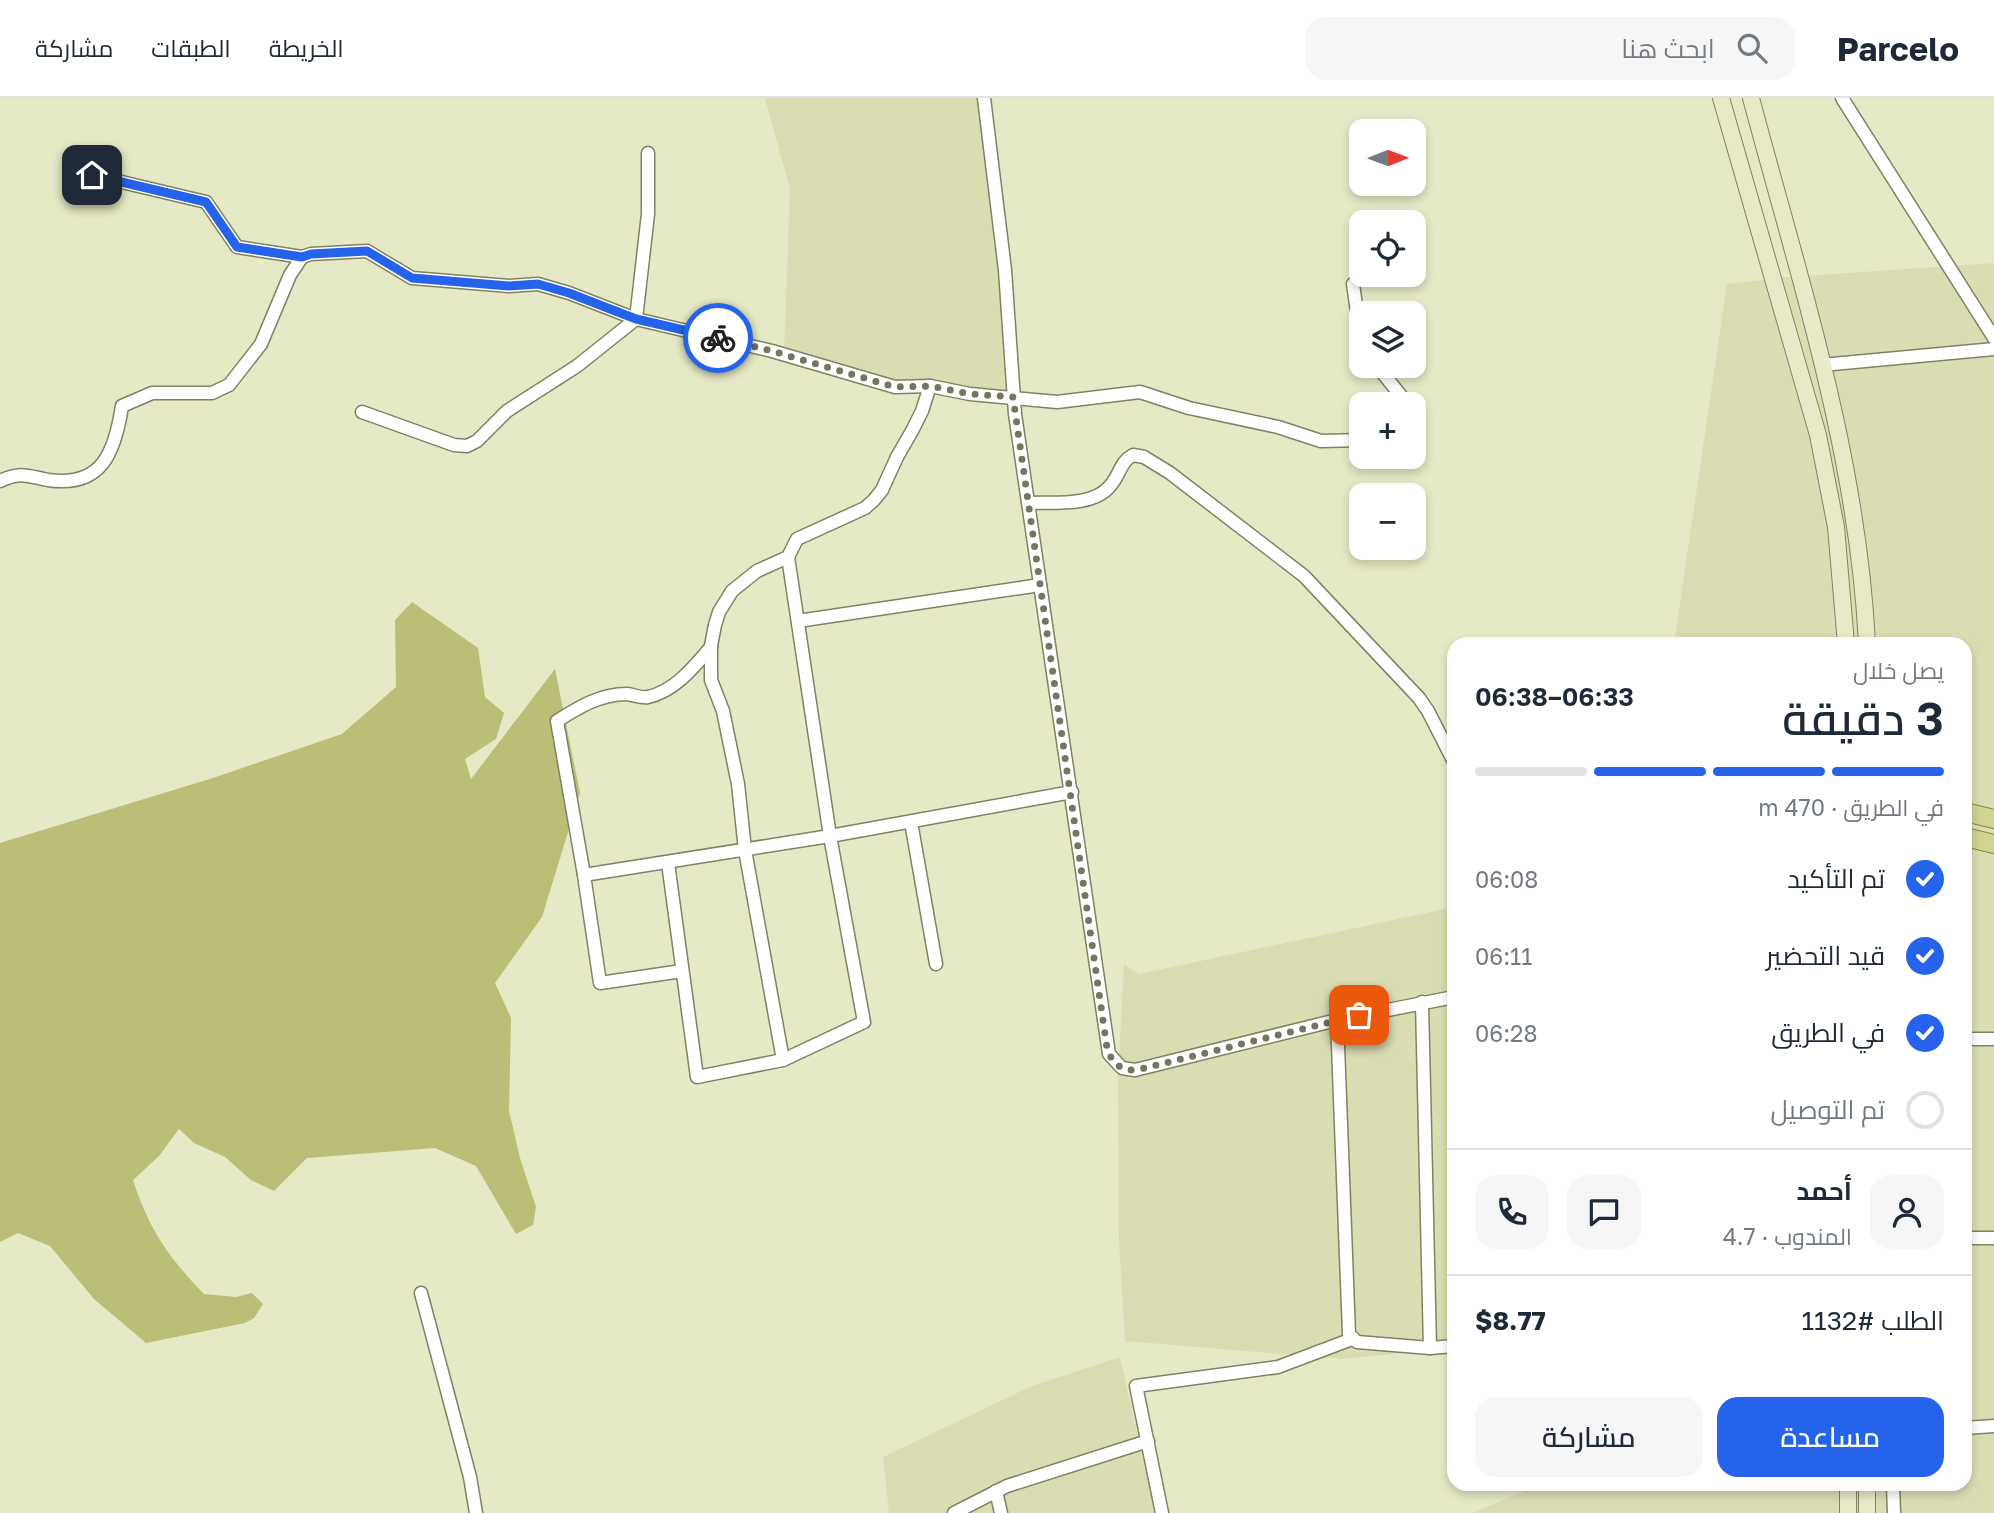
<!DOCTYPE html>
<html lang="ar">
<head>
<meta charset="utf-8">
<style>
	:root { --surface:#fff; --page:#f6f6f7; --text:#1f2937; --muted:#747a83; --line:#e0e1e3; --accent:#2563eb }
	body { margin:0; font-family:"Golos Text",Cairo,sans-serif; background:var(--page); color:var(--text); direction:rtl; height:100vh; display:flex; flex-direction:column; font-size:26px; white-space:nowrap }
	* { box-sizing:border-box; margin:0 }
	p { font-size:23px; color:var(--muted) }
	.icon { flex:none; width:38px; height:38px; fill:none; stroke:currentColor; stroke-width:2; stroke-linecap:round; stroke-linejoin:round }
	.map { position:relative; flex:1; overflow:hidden; direction:ltr }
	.sheet { position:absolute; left:1447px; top:539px; width:525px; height:854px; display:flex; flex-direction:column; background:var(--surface); border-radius:21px; box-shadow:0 4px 10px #0003; direction:rtl }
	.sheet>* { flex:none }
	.needle { width:46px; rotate:89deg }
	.controls { position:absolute; left:1349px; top:21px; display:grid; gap:14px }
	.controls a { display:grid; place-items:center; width:77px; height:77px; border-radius:14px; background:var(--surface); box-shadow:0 4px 10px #0003; font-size:35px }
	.pin { position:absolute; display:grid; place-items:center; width:60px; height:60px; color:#fff; margin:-30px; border-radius:14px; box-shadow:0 4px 10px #0006 }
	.courier { position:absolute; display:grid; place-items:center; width:70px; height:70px; margin:-35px; border:5px solid #2563eb; border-radius:50%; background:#fff; color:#222; box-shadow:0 2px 9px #0007 }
	.summary em { font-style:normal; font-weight:600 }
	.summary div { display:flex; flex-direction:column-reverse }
	.summary { display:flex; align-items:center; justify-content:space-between; height:119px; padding:0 28px }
	h1 { font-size:46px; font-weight:600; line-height:52px }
	.bar { display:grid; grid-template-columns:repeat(4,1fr); gap:10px 7px; align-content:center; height:84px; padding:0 28px }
	.bar i { height:9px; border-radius:5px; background:var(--line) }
	.bar .on { background:var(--accent) }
	.bar p { grid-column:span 4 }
	.line { display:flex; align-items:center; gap:18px; padding:0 28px; border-top:2px solid var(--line) }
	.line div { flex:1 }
	.round { display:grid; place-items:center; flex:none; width:74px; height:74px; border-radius:21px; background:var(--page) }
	ol { padding:0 28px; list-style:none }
	li { display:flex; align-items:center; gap:21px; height:77px }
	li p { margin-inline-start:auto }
	li .icon { padding:7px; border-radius:50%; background:var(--accent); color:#fff; stroke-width:4 }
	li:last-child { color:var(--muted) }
	li i { width:38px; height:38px; border:4px solid var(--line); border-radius:50% }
	.button { display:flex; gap:14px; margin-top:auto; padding:14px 28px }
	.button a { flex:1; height:80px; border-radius:21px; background:var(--accent); color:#fff; font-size:28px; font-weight:600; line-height:80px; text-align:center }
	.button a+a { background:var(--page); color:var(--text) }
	header { display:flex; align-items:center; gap:42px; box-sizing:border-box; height:98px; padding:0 35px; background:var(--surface); border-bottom:2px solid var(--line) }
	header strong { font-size:33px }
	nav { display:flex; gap:38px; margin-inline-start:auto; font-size:24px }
	.search { width:490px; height:63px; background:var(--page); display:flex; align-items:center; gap:18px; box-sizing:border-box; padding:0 24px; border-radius:21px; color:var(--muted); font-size:26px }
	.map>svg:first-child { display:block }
</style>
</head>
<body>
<header>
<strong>Parcelo</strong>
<div class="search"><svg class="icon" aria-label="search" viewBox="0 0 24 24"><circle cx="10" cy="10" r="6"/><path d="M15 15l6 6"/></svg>ابحث هنا</div>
<nav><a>الخريطة</a><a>الطبقات</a><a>مشاركة</a></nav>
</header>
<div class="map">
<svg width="1994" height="1415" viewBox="0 0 1994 1415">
	<rect width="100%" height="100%" fill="#e6e9c5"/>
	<g fill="#daddb2">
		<path d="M765,0H984L1013,299L895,289L784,256L790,91Z"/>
		<path d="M1994,165V1415H1473L1524,1393L1651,1390V1386H1965V546H1674L1727,186L1789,179Z"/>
		<path d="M1454,809V1250L1342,1261L1125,1243L1119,1143L1118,980L1124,866L1139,876Z"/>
		<path d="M1120,1259L1155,1415H889L883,1359L1032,1288Z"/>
	</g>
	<path fill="#babe76" d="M412,504L478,550L485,599L504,615L496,641L465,661L471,681L555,571L580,695L542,819L495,885L511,920L509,1013L520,1060L536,1109L533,1127L516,1136L476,1068L435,1050L307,1060L274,1093L251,1082L225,1059L194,1045L179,1031L159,1058L133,1082C149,1131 168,1159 204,1196L236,1199L252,1195L263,1206L254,1220L245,1225L146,1245L94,1201L50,1148L18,1135L0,1144V745L213,680L342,636L396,589L395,522Z"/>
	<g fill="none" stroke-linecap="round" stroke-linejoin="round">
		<g stroke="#808262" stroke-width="15">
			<g id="street">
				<path d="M984,0L1005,172L1015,316L1109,956L1122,970L1135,972L1337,922L1454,899"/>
				<path d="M1842,0L1994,240"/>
				<path d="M92,77L206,104L237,149L302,159L311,156L367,153L412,180L509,188L538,186L569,195L636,221L772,253L895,289L930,288L970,296L1057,304L1140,294L1189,310L1278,329L1321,343L1362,342"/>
				<path d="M1353,186L1362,249"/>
				<path d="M1822,267L1994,251"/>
				<path d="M1377,268L1402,299L1400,306"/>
				<path d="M362,314L454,347L467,348L477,343L507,313L577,268L636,221L648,116V55"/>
				<path d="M0,383C20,373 28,378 48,382C102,390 115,354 122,308L152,295H212L229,287L261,246L290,177L302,159"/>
				<path d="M1029,405C1053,404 1093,409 1110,388C1120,377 1120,364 1133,357L1144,359L1170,375L1304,478L1419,600L1428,613L1454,664"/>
				<path d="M798,523L1040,487"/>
				<path d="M911,724L936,866"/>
				<path d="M668,765L697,979L783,962L745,752L738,686L723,613L711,582V548L715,527L719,514L732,493L757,473L788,459L797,441L865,410L874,402L882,392L897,359L912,333L922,313L930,288"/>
				<path d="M584,777L557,623C579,609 600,596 627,596C634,597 641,600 648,599C675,593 694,569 711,549"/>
				<path d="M682,873L600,885L584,777L830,738L1072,694"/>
				<path d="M1422,904L1430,1250"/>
				<path d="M1337,922L1349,1236L1357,1244L1430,1250L1454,1248"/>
				<path d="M1965,941H1994"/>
				<path d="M783,962L864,924L830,738L788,459"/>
				<path d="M1965,1140H1994"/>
				<path d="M421,1195L470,1379L476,1415"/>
				<path d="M1965,1330L1994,1328"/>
				<path d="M1893,1386L1894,1415"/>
				<path d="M996,1393L1001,1415"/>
				<path d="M954,1415L1007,1388L1148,1343"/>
				<path d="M1162,1415L1136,1288L1278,1269L1352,1241"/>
			</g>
		</g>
		<g stroke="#808262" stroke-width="18">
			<g id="secondary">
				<path d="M1721,0L1818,337L1836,429L1846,546"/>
				<path d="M1751,0C1799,180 1858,359 1867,546"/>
				<path d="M1848,1386V1415"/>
				<path d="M1867,1386V1415"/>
			</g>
		</g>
		<g stroke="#87893c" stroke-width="20">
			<g id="primary">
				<path d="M1965,714L1994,721"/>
				<path d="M1965,739L1994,746"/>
			</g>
		</g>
		<use href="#street" stroke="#fff" stroke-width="12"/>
		<use href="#secondary" stroke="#e8e9c8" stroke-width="16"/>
		<use href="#primary" stroke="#d1d390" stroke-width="18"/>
	</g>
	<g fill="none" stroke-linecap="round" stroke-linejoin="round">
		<path stroke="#747660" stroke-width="7" stroke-dasharray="0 12.6" d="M718,240L772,253L895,289L930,288L970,296L1013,299L1107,950C1112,967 1124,975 1141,971L1359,917"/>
		<path stroke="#2563eb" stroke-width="9" d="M92,77L206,104L237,149L302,159L311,156L367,153L412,180L509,188L538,186L569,195L636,221L718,240"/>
	</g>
</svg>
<div class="controls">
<a><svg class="needle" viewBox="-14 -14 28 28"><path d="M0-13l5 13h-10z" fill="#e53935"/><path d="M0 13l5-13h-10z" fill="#747a83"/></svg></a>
<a><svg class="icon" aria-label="locate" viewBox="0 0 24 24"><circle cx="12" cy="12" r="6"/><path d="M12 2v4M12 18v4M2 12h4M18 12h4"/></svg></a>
<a><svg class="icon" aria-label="layers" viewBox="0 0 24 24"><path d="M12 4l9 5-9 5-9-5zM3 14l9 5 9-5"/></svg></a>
<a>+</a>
<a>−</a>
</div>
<div class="pin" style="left:1359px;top:917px;background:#ea580c"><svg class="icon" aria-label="bag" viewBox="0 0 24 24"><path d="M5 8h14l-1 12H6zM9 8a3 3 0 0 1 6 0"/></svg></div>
<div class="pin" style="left:92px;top:77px;background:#1f2937"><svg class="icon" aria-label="home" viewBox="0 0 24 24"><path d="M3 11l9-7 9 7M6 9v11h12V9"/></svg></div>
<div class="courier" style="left:718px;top:240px"><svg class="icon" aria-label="bike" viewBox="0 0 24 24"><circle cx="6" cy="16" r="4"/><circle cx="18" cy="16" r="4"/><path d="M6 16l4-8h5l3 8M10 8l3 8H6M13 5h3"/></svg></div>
<section class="sheet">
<div class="summary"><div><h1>3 دقيقة</h1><p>يصل خلال</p></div><em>06:33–06:38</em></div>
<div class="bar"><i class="on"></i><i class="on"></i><i class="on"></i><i></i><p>في الطريق · 470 m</p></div>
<ol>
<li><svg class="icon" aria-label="check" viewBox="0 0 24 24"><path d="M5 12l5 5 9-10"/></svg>تم التأكيد<p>06:08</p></li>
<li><svg class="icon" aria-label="check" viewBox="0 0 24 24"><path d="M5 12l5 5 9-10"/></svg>قيد التحضير<p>06:11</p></li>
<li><svg class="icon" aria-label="check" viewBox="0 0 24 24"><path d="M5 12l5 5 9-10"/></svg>في الطريق<p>06:28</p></li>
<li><i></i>تم التوصيل</li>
</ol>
<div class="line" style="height:126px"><a class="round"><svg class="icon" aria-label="person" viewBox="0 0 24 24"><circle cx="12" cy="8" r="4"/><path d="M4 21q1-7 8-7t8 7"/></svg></a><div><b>أحمد</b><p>المندوب · 4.7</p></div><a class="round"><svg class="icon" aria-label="chat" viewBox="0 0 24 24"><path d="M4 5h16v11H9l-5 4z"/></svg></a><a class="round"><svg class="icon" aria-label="phone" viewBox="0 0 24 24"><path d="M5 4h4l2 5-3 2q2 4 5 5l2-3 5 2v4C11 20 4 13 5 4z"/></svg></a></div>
<div class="line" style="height:91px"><div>الطلب #1132</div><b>$8.77</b></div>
<div class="button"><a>مساعدة</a><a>مشاركة</a></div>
</section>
</div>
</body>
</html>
